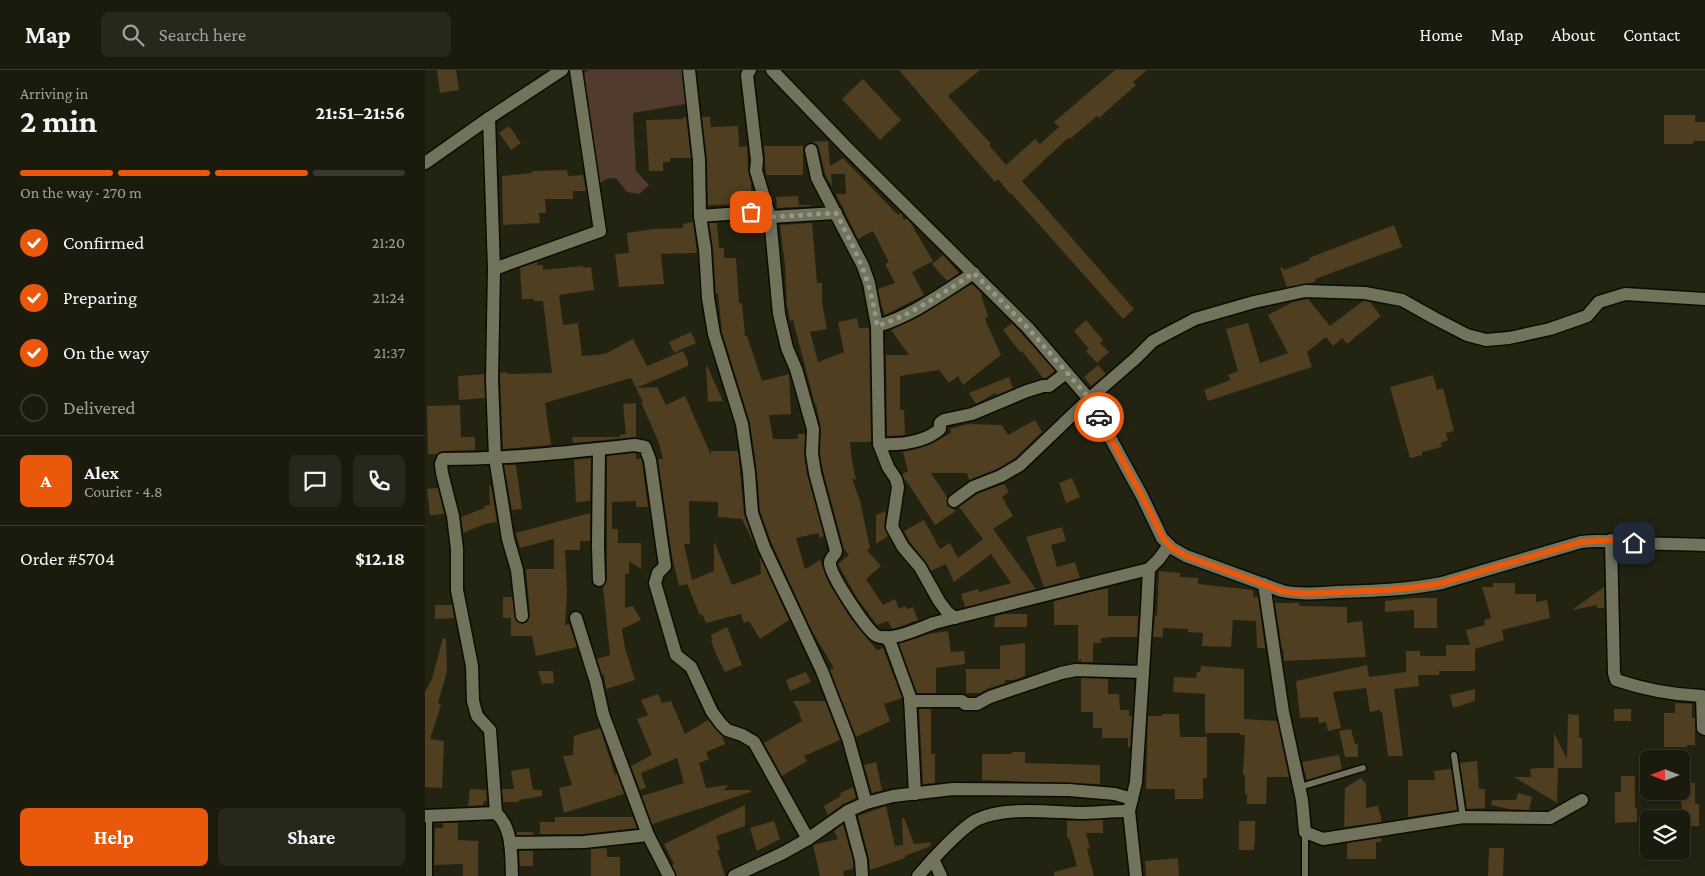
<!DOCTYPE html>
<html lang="en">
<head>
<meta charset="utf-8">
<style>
	:root { --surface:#1a1a0d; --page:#27271b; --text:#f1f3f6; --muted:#9fa19d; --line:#38382e; --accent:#ea580c }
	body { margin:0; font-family:"Crimson Pro",serif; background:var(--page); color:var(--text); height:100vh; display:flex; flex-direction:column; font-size:19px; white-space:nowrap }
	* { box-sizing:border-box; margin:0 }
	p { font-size:16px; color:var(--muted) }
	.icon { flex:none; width:28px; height:28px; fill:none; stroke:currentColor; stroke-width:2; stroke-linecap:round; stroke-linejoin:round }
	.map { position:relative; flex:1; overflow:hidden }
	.details { display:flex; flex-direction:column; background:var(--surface); width:425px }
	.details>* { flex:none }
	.needle { width:32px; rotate:270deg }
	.tools { position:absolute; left:1215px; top:680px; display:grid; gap:10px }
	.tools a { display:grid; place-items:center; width:50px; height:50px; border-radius:8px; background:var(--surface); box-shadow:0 2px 8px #0003,0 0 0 1px var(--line); font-size:25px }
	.pin { position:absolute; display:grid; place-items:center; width:42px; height:42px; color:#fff; margin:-21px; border-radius:10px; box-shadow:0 2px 8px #0006 }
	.courier { position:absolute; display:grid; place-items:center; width:50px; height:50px; margin:-25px; border:4px solid #ea580c; border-radius:50%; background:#fff; color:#222; box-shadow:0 1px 6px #0007 }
	.head em { font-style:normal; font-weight:700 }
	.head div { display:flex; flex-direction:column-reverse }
	.head { display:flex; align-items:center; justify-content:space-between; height:85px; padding:0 20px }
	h1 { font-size:32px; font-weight:700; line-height:38px }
	.bar { display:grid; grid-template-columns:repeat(4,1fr); gap:8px 5px; align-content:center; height:60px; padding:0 20px }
	.bar i { height:6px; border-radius:4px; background:var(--line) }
	.bar .on { background:var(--accent) }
	.bar p { grid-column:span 4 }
	.line { display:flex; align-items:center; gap:12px; padding:0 20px; border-top:1px solid var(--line) }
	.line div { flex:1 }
	.round { display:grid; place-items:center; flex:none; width:52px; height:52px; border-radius:8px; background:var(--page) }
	ol { padding:0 20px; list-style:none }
	li { display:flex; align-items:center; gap:15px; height:55px }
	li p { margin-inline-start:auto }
	li .icon { padding:5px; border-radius:50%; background:var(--accent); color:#fff; stroke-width:4 }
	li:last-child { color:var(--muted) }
	li i { width:28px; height:28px; border:2px solid var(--line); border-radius:50% }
	.button { display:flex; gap:10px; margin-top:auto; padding:10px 20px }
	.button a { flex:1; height:58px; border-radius:8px; background:var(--accent); color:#fff; font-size:20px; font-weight:700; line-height:58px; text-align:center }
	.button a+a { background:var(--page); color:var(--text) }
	header { display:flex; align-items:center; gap:30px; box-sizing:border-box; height:70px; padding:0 25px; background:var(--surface); border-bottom:1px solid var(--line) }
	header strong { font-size:24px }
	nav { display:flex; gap:28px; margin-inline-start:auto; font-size:18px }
	.search { width:350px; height:45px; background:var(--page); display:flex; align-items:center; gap:12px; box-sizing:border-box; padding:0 18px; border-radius:8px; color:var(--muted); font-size:19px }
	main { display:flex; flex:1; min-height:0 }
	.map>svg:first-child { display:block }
</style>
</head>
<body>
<header>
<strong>Map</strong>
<div class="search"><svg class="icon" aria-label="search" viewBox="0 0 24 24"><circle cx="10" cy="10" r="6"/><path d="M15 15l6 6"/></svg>Search here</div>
<nav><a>Home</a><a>Map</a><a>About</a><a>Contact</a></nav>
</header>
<main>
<section class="details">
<div class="head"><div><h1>2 min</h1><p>Arriving in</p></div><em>21:51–21:56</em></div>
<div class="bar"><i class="on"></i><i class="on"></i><i class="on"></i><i></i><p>On the way · 270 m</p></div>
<ol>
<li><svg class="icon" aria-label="check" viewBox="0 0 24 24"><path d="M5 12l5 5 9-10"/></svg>Confirmed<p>21:20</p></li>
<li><svg class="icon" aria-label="check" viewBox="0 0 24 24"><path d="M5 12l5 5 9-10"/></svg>Preparing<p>21:24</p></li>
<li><svg class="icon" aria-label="check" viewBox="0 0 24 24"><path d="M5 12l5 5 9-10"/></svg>On the way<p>21:37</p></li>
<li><i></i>Delivered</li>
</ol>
<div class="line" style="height:90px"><b class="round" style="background:var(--accent);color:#fff">A</b><div><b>Alex</b><p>Courier · 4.8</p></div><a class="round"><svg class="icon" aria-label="chat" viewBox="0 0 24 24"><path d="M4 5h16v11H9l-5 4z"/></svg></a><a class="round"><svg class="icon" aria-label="phone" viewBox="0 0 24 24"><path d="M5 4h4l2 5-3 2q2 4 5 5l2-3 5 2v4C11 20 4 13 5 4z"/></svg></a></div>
<div class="line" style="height:65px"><div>Order #5704</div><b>$12.18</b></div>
<div class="button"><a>Help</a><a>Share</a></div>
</section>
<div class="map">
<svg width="1280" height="806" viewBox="0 0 1280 806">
	<rect width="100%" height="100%" fill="#222311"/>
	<path fill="#513b2f" d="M164,0H257L261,34L208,43L211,101L224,115L214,124L202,122L191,108L181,109L174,114L159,3Z"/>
	<g fill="#4f3e20">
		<path d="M12,0H31L34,20L15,23Z"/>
		<path d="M474,0H555L523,26L566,74L564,75L581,95L610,69L615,74L634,57L629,52L690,0H722L708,12L711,15L674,48L672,46L645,69L643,68L597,111L709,239L698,249L586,123L585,124L573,109L570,112L549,88Z"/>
		<path d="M438,9L476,50L455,70L417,29Z"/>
		<path d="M1239,45H1270V52H1280V71H1268V74H1239Z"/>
		<path d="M258,47H261L266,88H245V92H238V101H224L221,50L258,49Z"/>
		<path d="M277,47H285L286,57L313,56L314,77L322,76L323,101L326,113L327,134L283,135L282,90Z"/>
		<path d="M84,56L96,73L86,80L74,63Z"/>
		<path d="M403,71L405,96L418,88L473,145L476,143L479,150L482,149L485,152L508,191L487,202L499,225L462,244L460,245L456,234L453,219L470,213L460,194L464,192L448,161L433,169L411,124H421L420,104H406L407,117L400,104L394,78L392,74L386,72Z"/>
		<path d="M339,76H378V105H341Z"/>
		<path d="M142,100L143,106L158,105L161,121H148V129H120L121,143H114L115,153L78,155L77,106L107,103V101Z"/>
		<path d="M373,126L374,135H386V136L352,138L351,127Z"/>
		<path d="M268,152L272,183L236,184L239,214L194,217L190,184L204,183L202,163L228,159L258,158V154Z"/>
		<path d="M284,153H292L294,178H299V188H311L314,233H317L320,266H322L337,311L364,304V305L366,344L344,345L348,369H373V364H380L379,385L382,404L399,466L395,468L393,463L371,468L380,499L395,490L404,514L426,549L452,580L458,578L477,628L459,634L465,651L431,667L405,600L409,598L387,561L347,474L335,441L332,402L325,353L297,262L293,224H291L288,178Z"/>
		<path d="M387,153L392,213H397V232L402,259L385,262L393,292L419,282L413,252L432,248L434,258H444L446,372H425L427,391L431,410L427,408L435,431L445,478L442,480L456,496L441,509L458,535L470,529L474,539L480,536L482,539L488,537L493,550L471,558L467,559L463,551L452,555L432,528L413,494L424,485L419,479L398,401L395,384L396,359L391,334L390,335L368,250L365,251L363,238H362L360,195L355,155Z"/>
		<path d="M969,155L977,177L890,209L891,211L886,213L862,217L855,198L857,197L859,200L885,190L884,188Z"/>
		<path d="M518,185L534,203L522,211L507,194Z"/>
		<path d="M112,192V195H118V200L158,196V198L166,197L169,220L134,225L138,255L153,253L157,286L180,284L208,269L222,296L258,281L263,291V296L211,318L232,317L241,335L260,326L286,385V381H313L319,444L330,476L317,449L293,447V432L264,431L265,474H259L267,510L289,501V471L307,515L336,504L335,487L364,550L335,569L324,551L319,553L316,544L281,553L277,544L275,545L262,514L254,516L247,486L233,389H238L234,373L216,332H218L206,308L120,333L126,375L78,379L75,303L82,302V304L127,303L118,231H109V229H97L95,198Z"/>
		<path d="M547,214L557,224L556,225L563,246L560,249L576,285L538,315L533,306L524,313L514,300L475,306V340H479L480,365L462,366L461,285H484L466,260L494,247Z"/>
		<path d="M883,229L905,256L938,231L945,232L956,246L922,274L917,268L908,276L901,267L882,282L887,297L783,331L779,320L805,310L803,305L813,301L801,259L823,253L835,293L863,283L843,245L868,232Z"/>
		<path d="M661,250L678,270L675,273L684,282L672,293L661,281L664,279L649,261Z"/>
		<path d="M587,253L630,301L621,308H618L597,281L595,282L578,260Z"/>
		<path d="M266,262L271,273L249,283L244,272Z"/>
		<path d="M673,295L681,304L666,316L659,307Z"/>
		<path d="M281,296H282L298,331L283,332Z"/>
		<path d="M59,304L60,328L34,330L33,306Z"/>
		<path d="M1008,305L1012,320L1018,318L1029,361L1021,363L1023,370L1016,373L1017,377L997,382V385L985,388L965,317Z"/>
		<path d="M584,307L588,318L572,325L570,323L551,334L544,323Z"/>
		<path d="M211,333V367L148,373L147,367H195V365L201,364L198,334Z"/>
		<path d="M35,335L36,367H50V380L18,381L12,384H3L2,336Z"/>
		<path d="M610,350L617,362L590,388L572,399L544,410L542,403H506L522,427V435L531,441L510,455L481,410L480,411L477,404L483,401L478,382L504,375L526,363L525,359L543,354L577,355L583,365Z"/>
		<path d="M210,383L211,384V389H216L217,392L223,437H211V431L187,432V459H193V473H216V499L204,491V504H200V538L208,536L216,550L197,559L200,578L210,610L181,619L179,605H177L172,589L185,585L178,517L182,510V386Z"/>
		<path d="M166,388L165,431L151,432L149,390Z"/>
		<path d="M91,395L97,439L87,440L79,395Z"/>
		<path d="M647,408L655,427L641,433L634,413Z"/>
		<path d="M579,414L584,422L577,427L588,446L568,459L611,519L540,537L536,524L553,519L554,522L586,513L566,484L529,512L521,494L506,501L501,492L485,472L479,461L499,450L515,479L525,473L533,488L558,469L534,437L552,424Z"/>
		<path d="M64,416H66L72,452L60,454L38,463L36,447L60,438L59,436L65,435Z"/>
		<path d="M13,418L19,444L5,445L2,419Z"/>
		<path d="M461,441L459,456L463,466L451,474V445Z"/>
		<path d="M165,443V471H155V480H140L142,522L140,555L144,554L152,577L111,586L107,566H86V548H78V527H87L91,551L97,554L102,552L105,545L101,499H129V469L95,478L91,463Z"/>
		<path d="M637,457L641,471L626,475L632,497L650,492L655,508L619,517L601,467Z"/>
		<path d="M734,501L755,503V507L773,508V514L828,520V527H833L840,578H832L831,551L808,550L806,577L777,576L778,563L763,562V559L738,558V567H728L730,546H732Z"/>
		<path d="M1068,513H1090V524H1111V532L1122,530L1125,548L1077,560L1079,570L1050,579V601H1014V605H993L994,616L969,619L978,686H963L957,642H955V640L945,642L941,618L908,622L916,658L903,661L901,652L894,653L893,647L875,648L871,611L942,595L944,607L981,602V581H995V586H1021V575H1045L1041,560L1060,555L1059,550L1066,548L1057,517H1068Z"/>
		<path d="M1179,517V538H1172V535L1147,540Z"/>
		<path d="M678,519H683V546H713L712,567H683V568H676V573H668V592H656V589L653,591V555H629V531Z"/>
		<path d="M988,528H1012V558H989V540L960,542V531Z"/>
		<path d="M850,533H874V536L922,537V553L937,551L941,587L859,591L858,579H857Z"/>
		<path d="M10,535H27L29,548L10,549Z"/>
		<path d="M580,544H602V557H569L570,546Z"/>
		<path d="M302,557L317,595L300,602L291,584L286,570H287L286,565Z"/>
		<path d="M523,561L526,582L539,581L540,594L511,598V623H492L474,574L504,564Z"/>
		<path d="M18,568L21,569L22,601L13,633L16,635L5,669L19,671L17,718L0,717V622L7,609Z"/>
		<path d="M600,573V606L589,610H580V613L562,619L555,623H541V599H575V576Z"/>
		<path d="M776,596L819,599V649L852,651L864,707H842L841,734H822V724H820V705H818L820,665H815V663H780V624L748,622L749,607L771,608L772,602H775Z"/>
		<path d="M113,601H128L129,613L117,614Z"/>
		<path d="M381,602L386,612L365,621L361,610Z"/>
		<path d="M656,608L683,609V624H694L695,640H704V646H707L705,677H703V668H677V658H668V642H656Z"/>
		<path d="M1050,619V631L1028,638L1025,625Z"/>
		<path d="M233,624L237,633L246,631L260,664L283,650L297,666L300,674L281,682L284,689L274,693L281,718L304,715L298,720H325L326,722L227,754L217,726L259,713L252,688L216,703L221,718L215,720L206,696L227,685L212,649L223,645L216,630Z"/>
		<path d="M368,631H400L415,670L379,686L382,691L357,706L339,673L377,651L374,644L375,643Z"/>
		<path d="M1250,633L1267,634V648H1270V675H1262V677H1239V643H1250Z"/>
		<path d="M494,639H506V684H510V713L498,714Z"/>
		<rect x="1189" y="639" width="17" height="12"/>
		<path d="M737,644H754L755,667H782V708H778V729H750V719H721L723,646H737Z"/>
		<path d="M1143,644L1154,645V668H1157V698H1129V663L1142,689Z"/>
		<path d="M175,658L190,705L192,704L199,724L139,743L134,718L147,715L138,686L148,685L149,666Z"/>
		<path d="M926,659L930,674L933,675V687H920L914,661Z"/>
		<path d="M587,682H600V693L675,695V714L557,710V684H587Z"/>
		<path d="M914,685L917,699L882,710L877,692Z"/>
		<path d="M1052,691L1054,719H1060V738L1042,739L1035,693Z"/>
		<path d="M451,692L457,720L447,723L439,695Z"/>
		<path d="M104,698L108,720H117V726L94,730V732H78L77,719H89L86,701Z"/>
		<path d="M1113,698H1133L1132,733L1089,707H1106L1105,699Z"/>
		<path d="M1026,699L1032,740L983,747V710H1010L1009,701Z"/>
		<path d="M1196,706H1210V738H1212V752L1190,753V722H1196Z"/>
		<path d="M936,708L941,714V738L953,736L955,745L956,744V752L919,757L920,718Z"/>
		<path d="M1256,713H1270V734H1274V756H1257Z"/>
		<path d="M428,717L431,728L418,734L403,745L399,736L416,726L414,724Z"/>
		<path d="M61,718L62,731H59L58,735L43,736L45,719L60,720Z"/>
		<path d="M1093,723L1107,727L1104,740L1084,739L1066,735L1067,730H1091Z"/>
		<path d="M320,735V756L291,766L295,779L292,780L300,806H252L247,795L249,794L239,774Z"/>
		<path d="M461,736L470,776L478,775L477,748H479L489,774L505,772L506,776L480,786V788L445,800L444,788L433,746Z"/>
		<path d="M130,747H208L212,758L158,764H115V752H130Z"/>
		<path d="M678,750V763H661L665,778L662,779L669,806H629V802L652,796L644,768H642V751Z"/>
		<path d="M349,751L355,769L332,781L325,758Z"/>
		<path d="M814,751H830V772H829V780H814Z"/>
		<path d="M18,753H33V770L53,771V806H38V794L9,795L10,758H18Z"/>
		<path d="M418,754L428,791V799L418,801L419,806H395L388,775L413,769L409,761Z"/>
		<rect x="92" y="762" width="16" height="3"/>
		<path d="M956,768V772H951V789H922V773Z"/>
		<path d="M182,778V787H195V806H166V779Z"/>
		<path d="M1064,778H1079L1078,806H1063Z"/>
		<path d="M94,781H108V796H95Z"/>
		<path d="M753,788L754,806H721L720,791Z"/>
	</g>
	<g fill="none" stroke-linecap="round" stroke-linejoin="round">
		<g stroke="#0c0c00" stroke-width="9">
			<g id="service">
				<path d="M1029,685L1038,747"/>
				<path d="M875,717L938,698"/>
				<path d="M4,746V806"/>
				<path d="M880,806V762"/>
			</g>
		</g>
		<g stroke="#0c0c00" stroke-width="15">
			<g id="minor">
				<path d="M264,0L274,90L275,146L280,179L283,228L289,264L317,354L324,403L327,443L339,477L397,601L423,668L441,733"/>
				<path d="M325,0L322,5L332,90L331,101L345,147L354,244L362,278L371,299L388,359L387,384L390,403L411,481C410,486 404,488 405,494C406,506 442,561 452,566C467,572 495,558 509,553L724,499L734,489L744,475"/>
				<path d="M347,0L424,80L603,258L664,329L717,426L737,468L747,478L761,486L857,521C875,525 894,523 912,522C947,521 982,520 1017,513L1156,472C1177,469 1190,472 1210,473C1233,474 1257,474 1280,475"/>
				<path d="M64,48L69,199L67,310L70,388L83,469L92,500L97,546"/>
				<path d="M386,80L392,108L438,196L444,213L452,256L454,374L463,397L471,409L473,417L467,457L478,477L495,497L514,531L523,543L530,548"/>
				<path d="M0,93L64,48L137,0"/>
				<path d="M275,146L343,141"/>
				<path d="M345,147L411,143"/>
				<path d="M69,199L175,161L151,0"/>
				<path d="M452,256C487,246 519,222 549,203"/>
				<path d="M454,374C474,375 499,373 515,359V353L519,350L547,344L602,321L618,316H624L641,303"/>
				<path d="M174,379L173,476L174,510"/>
				<path d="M529,431L548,417L576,406L595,395L664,329L711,288L728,271L770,249L829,232L880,221L940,223L977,230L1011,249L1042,265L1061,270L1084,268L1125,259L1162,246L1174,232L1200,224L1280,229"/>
				<path d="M1186,470L1189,603L1191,610C1218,619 1248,625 1277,626L1278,658L1280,659"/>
				<path d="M839,514L858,642L877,730L880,762L898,769L1038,747L1125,748L1157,730"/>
				<path d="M151,548L171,612L178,644L223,765L244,806"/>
				<path d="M460,567L465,572L485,627L490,724"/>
				<path d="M485,631H537L540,634H552L565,627L636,603L651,600L718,602"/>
				<path d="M423,741L436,790L437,806"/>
				<path d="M71,743L65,660L52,646L48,631L47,596L32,520V479L28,446L17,403L16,394L18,389C83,389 146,382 210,375L220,377L225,390L240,496L233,503L230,513L251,585L266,597L287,642L296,654L302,660L317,665L329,672L383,769"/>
				<path d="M0,746L71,743C88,758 86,785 87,806"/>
				<path d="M85,773L159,772L223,765"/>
				<path d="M508,789L516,806"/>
				<path d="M309,806L358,783L383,769L423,741L441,733L468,726L528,719L644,720L690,724L707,729"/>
				<path d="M493,806C506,791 534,760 551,750C578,736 624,742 654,743C670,743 687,741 704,741"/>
				<path d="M711,806L704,741L711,712L722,539L724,499"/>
			</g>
		</g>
		<use href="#service" stroke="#71735d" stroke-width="6"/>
		<use href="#minor" stroke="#71735d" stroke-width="12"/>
	</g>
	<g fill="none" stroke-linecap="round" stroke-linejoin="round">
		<path stroke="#969789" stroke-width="5" stroke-dasharray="0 9" d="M326,142L343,141L345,147L411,143C432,183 446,210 452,256C487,245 519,222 549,203L603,258L664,328L674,347"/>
		<path stroke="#ea580c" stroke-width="6" d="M674,347L717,426L738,468L747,478L761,486L857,521C875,525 894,523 912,522C947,521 982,520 1017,513L1156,472L1186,470L1209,473"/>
	</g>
</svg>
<div class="tools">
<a><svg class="needle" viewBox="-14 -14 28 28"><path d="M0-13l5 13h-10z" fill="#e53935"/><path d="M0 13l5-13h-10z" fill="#9fa19d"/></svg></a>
<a><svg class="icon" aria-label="layers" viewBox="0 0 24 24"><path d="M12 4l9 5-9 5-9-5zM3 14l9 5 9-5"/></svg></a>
</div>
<div class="pin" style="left:326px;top:142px;background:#ea580c"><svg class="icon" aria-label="bag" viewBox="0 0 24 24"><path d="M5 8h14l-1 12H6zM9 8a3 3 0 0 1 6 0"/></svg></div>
<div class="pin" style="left:1209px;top:473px;background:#1f2937"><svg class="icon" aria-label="home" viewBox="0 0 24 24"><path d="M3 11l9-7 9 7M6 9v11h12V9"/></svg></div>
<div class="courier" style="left:674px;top:347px"><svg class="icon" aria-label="car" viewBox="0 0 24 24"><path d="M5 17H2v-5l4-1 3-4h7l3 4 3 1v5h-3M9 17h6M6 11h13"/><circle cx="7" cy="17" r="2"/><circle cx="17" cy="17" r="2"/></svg></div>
</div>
</main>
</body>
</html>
